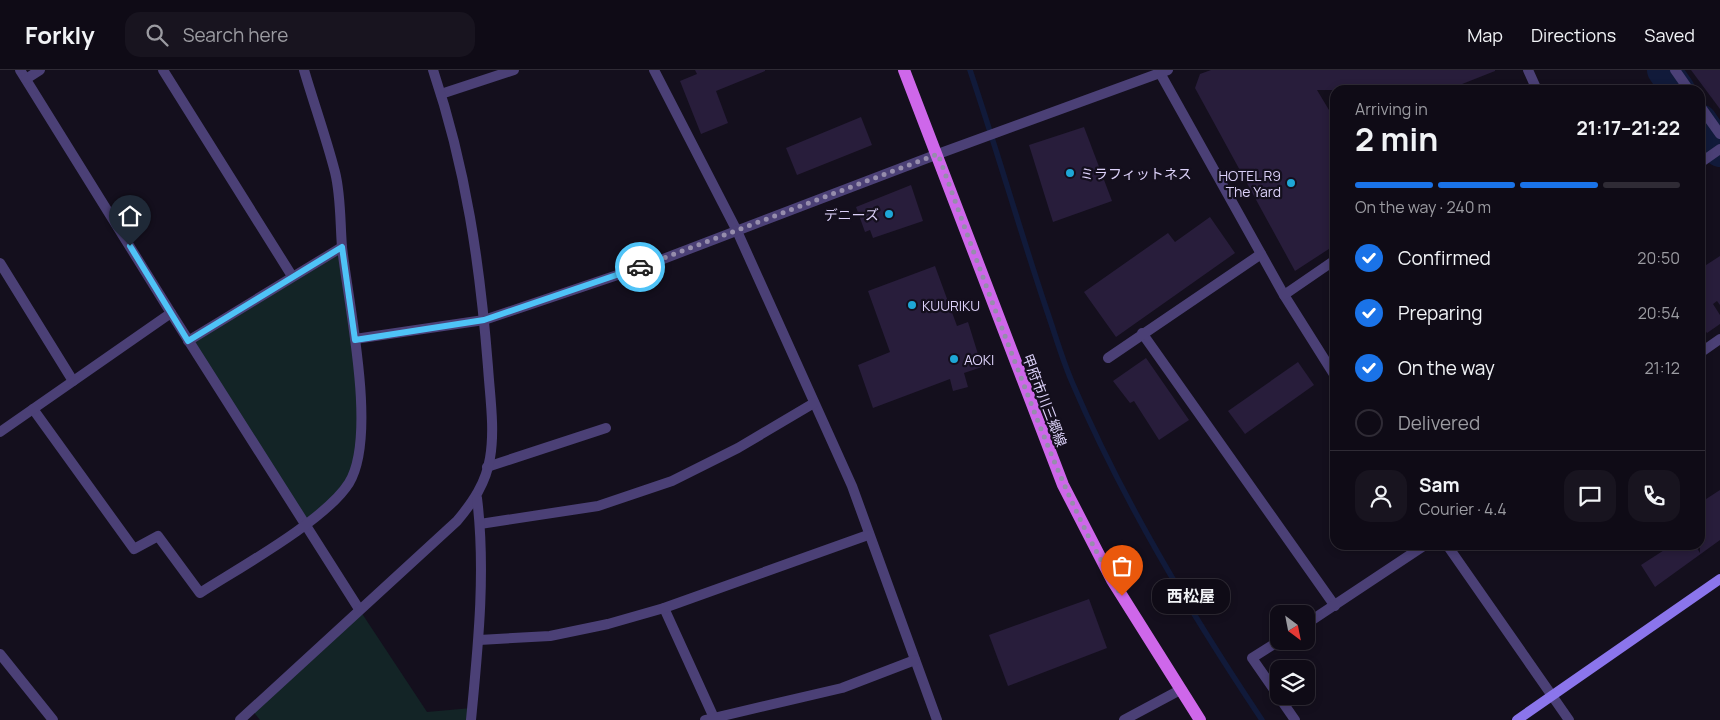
<!DOCTYPE html>
<html lang="en">
<head>
<meta charset="utf-8">
<style>
	:root { --surface:#0f0b16; --page:#18141f; --text:#f1f3f6; --muted:#9b9ba1; --line:#2f2b35; --accent:#1a73e8 }
	body { margin:0; font-family:Manrope,"Noto Sans JP",sans-serif; background:var(--page); color:var(--text); height:100vh; display:flex; flex-direction:column; font-size:19px; white-space:nowrap }
	* { box-sizing:border-box; margin:0 }
	p { font-size:16px; color:var(--muted) }
	.icon { flex:none; width:28px; height:28px; fill:none; stroke:currentColor; stroke-width:2; stroke-linecap:round; stroke-linejoin:round }
	.map { position:relative; flex:1; overflow:hidden }
	.sheet { position:absolute; left:1330px; top:15px; width:375px; height:465px; display:flex; flex-direction:column; background:var(--surface); border-radius:15px; box-shadow:0 2px 8px #0003,0 0 0 1px var(--line) }
	.sheet>* { flex:none }
	.needle { width:32px; rotate:148deg }
	.buttons { position:absolute; left:1270px; top:535px; display:grid; gap:10px }
	.buttons a { display:grid; place-items:center; width:45px; height:45px; border-radius:10px; background:var(--surface); box-shadow:0 2px 8px #0003,0 0 0 1px var(--line); font-size:25px }
	.pin { position:absolute; display:grid; place-items:center; width:42px; height:42px; color:#fff; margin:-51px -21px; border-radius:50% 50% 50% 0; rotate:-45deg; box-shadow:0 0 5px #0007 }
	.pin .icon { rotate:45deg }
	.courier { position:absolute; display:grid; place-items:center; width:50px; height:50px; margin:-25px; border:4px solid #4fc3f7; border-radius:50%; background:#fff; color:#222; box-shadow:0 1px 6px #0007 }
	.bubble { position:absolute; height:35px; border-radius:15px; background:var(--surface); box-shadow:0 2px 8px #0003,0 0 0 1px var(--line); font-size:16px; font-weight:700; line-height:35px; text-align:center }
	.headline em { font-style:normal; font-weight:700 }
	.headline div { display:flex; flex-direction:column-reverse }
	.headline { display:flex; align-items:center; justify-content:space-between; height:85px; padding:0 25px }
	h1 { font-size:32px; font-weight:700; line-height:38px }
	.bar { display:grid; grid-template-columns:repeat(4,1fr); gap:8px 5px; align-content:center; height:60px; padding:0 25px }
	.bar i { height:6px; border-radius:4px; background:var(--line) }
	.bar .selected { background:var(--accent) }
	.bar p { grid-column:span 4 }
	.line { display:flex; align-items:center; gap:12px; padding:0 25px; border-top:1px solid var(--line) }
	.line div { flex:1 }
	.round { display:grid; place-items:center; flex:none; width:52px; height:52px; border-radius:15px; background:var(--page) }
	ol { padding:0 25px; list-style:none }
	li { display:flex; align-items:center; gap:15px; height:55px }
	li p { margin-inline-start:auto }
	li .icon { padding:5px; border-radius:50%; background:var(--accent); color:#fff; stroke-width:4 }
	li:last-child { color:var(--muted) }
	li i { width:28px; height:28px; border:2px solid var(--line); border-radius:50% }
	header { display:flex; align-items:center; gap:30px; box-sizing:border-box; height:70px; padding:0 25px; background:var(--surface); border-bottom:1px solid var(--line) }
	header strong { font-size:24px }
	nav { display:flex; gap:28px; margin-inline-start:auto; font-size:18px }
	.search { width:350px; height:45px; background:var(--page); display:flex; align-items:center; gap:12px; box-sizing:border-box; padding:0 18px; border-radius:15px; color:var(--muted); font-size:19px }
	.map>svg:first-child { display:block }
</style>
</head>
<body>
<header>
<strong>Forkly</strong>
<div class="search"><svg class="icon" aria-label="search" viewBox="0 0 24 24"><circle cx="10" cy="10" r="6"/><path d="M15 15l6 6"/></svg>Search here</div>
<nav><a>Map</a><a>Directions</a><a>Saved</a></nav>
</header>
<div class="map">
<svg width="1720" height="650" viewBox="0 0 1720 650">
	<rect width="100%" height="100%" fill="#140f1d"/>
	<g fill="#132426">
		<path d="M342,177L362,352L349,413L305,454L188,271Z"/>
		<path d="M359,539L427,642L472,638L471,650H260L252,640Z"/>
	</g>
	<g fill="none" stroke-linecap="round" stroke-linejoin="round">
		<path stroke="#111a3a" stroke-width="5.5" d="M970,0C997,80 1020,161 1047,241C1055,264 1062,289 1072,312C1123,431 1190,542 1262,650"/>
		<g stroke="#111a3a" stroke-width="34">
			<path d="M1664,0L1678,20"/>
			<path d="M1700,51L1720,80"/>
		</g>
	</g>
	<g fill="#281d3b">
		<path d="M695,0H765V1L716,21L728,53L701,64L680,11L697,4Z"/>
		<path d="M1211,0H1495V1L1447,20H1317L1335,50V175L1295,201L1195,18L1200,4Z"/>
		<path d="M1691,0H1720V39Z"/>
		<path d="M861,47L872,75L797,105L786,78Z"/>
		<path d="M1084,57L1112,131L1053,152L1029,75Z"/>
		<path d="M911,115L923,151L873,168L870,160L865,162L856,137Z"/>
		<path d="M1210,147L1235,183L1116,267L1084,222L1168,163L1175,172Z"/>
		<path d="M1720,186V235L1717,231L1713,234L1720,245V254L1707,263L1700,253V216L1705,214L1700,206V199Z"/>
		<path d="M935,196L957,256L968,252L982,297L964,303L968,317L953,321L950,309L873,338L858,295L890,282L868,221Z"/>
		<path d="M1146,288L1189,350L1159,370L1134,331L1130,333L1113,311Z"/>
		<path d="M1298,292L1314,315L1245,364L1228,341Z"/>
		<path d="M1720,420V470L1655,517L1641,495L1672,475H1695L1700,483V433Z"/>
		<path d="M1089,529L1107,578L1008,616L989,565Z"/>
	</g>
	<g fill="none" stroke-linecap="round" stroke-linejoin="round">
		<g stroke="#4b4076" stroke-width="10">
			<path d="M20,0L171,243L359,539"/>
			<path d="M163,0L292,206"/>
			<path d="M654,0L737,161L852,416L937,650"/>
			<path d="M1528,0L1537,20"/>
			<path d="M1675,0L1689,20"/>
			<path d="M1160,3L1284,225L1335,306"/>
			<path d="M26,9L40,0"/>
			<path d="M441,24L514,0"/>
			<path d="M1700,36L1720,64"/>
			<path d="M1700,93L1720,79"/>
			<path d="M0,193L73,311"/>
			<path d="M1284,225L1335,190"/>
			<path d="M1142,263L1335,536"/>
			<path d="M355,269L484,250L650,194L938,84L1168,0"/>
			<path d="M188,271L342,177"/>
			<path d="M1700,283L1720,269"/>
			<path d="M1108,288L1261,184"/>
			<path d="M33,339L134,479L158,466L200,523C239,498 326,450 349,413C378,366 348,233 342,177C340,152 341,126 335,102C326,67 314,34 304,0"/>
			<path d="M0,362L171,243"/>
			<path d="M487,397L606,358"/>
			<path d="M480,454L598,436L672,411L738,378L814,333"/>
			<path d="M1447,475L1569,650"/>
			<path d="M664,538L715,650"/>
			<path d="M1306,554L1425,475"/>
			<path d="M479,570L550,566L608,554L664,538L868,465"/>
			<path d="M1279,571L1252,588L1295,650"/>
			<path d="M0,584L53,650"/>
			<path d="M240,650L457,451C473,432 486,413 490,388C495,359 490,327 488,297C480,194 466,98 433,0"/>
			<path d="M471,650C478,577 486,501 477,428"/>
			<path d="M705,650L842,618L915,590"/>
			<path d="M1124,650L1180,620"/>
		</g>
		<path stroke="#8b75ec" stroke-width="10" d="M1517,650L1720,509"/>
		<path stroke="#ce67ea" stroke-width="12" d="M904,0L1063,415L1112,510L1200,650"/>
	</g>
	<g fill="none" stroke-linecap="round" stroke-linejoin="round">
		<path stroke="#968dac" stroke-width="5" stroke-dasharray="0 9" d="M640,197L938,84C967,164 996,244 1027,323C1054,393 1082,462 1122,526"/>
		<path stroke="#4fc3f7" stroke-width="6" d="M130,176L188,271L342,177L355,270L484,250L640,197"/>
	</g>
	<g fill="#1ea7d7" stroke="#140f1d" stroke-width="2">
		<circle cx="1070" cy="103" r="5"/>
		<circle cx="1291" cy="113" r="5"/>
		<circle cx="889" cy="144" r="5"/>
		<circle cx="912" cy="235" r="5"/>
		<circle cx="954" cy="289" r="5"/>
	</g>
	<g text-anchor="middle" dominant-baseline="central" stroke-width="4.5" stroke-linejoin="round" paint-order="stroke">
		<g font-size="14" fill="#dcd1f9" stroke="#140f1d" text-anchor="start">
			<text x="1080" y="103">ミラフィットネス</text>
			<text x="1281" y="105" text-anchor="end">HOTEL R9<tspan x="1281" dy="16">The Yard</tspan></text>
			<text x="879" y="144" text-anchor="end">デニーズ</text>
			<text x="922" y="235">KUURIKU</text>
			<text x="964" y="289">AOKI</text>
		</g>
		<g font-size="14" fill="#dcd1f9" stroke="#140f1d">
			<text transform="translate(1045 330) rotate(69)">甲府市川三郷線</text>
		</g>
	</g>
</svg>
<div class="buttons">
<a><svg class="needle" viewBox="-14 -14 28 28"><path d="M0-13l5 13h-10z" fill="#e53935"/><path d="M0 13l5-13h-10z" fill="#9b9ba1"/></svg></a>
<a><svg class="icon" aria-label="layers" viewBox="0 0 24 24"><path d="M12 4l9 5-9 5-9-5zM3 14l9 5 9-5"/></svg></a>
</div>
<div class="pin" style="left:1122px;top:526px;background:#ea580c"><svg class="icon" aria-label="bag" viewBox="0 0 24 24"><path d="M5 8h14l-1 12H6zM9 8a3 3 0 0 1 6 0"/></svg></div>
<div class="pin" style="left:130px;top:176px;background:#1f2937"><svg class="icon" aria-label="home" viewBox="0 0 24 24"><path d="M3 11l9-7 9 7M6 9v11h12V9"/></svg></div>
<div class="courier" style="left:640px;top:197px"><svg class="icon" aria-label="car" viewBox="0 0 24 24"><path d="M5 17H2v-5l4-1 3-4h7l3 4 3 1v5h-3M9 17h6M6 11h13"/><circle cx="7" cy="17" r="2"/><circle cx="17" cy="17" r="2"/></svg></div>
<div class="bubble" style="left:1152px;top:509px;width:78px">西松屋</div>
<section class="sheet">
<div class="headline"><div><h1>2 min</h1><p>Arriving in</p></div><em>21:17–21:22</em></div>
<div class="bar"><i class="selected"></i><i class="selected"></i><i class="selected"></i><i></i><p>On the way · 240 m</p></div>
<ol>
<li><svg class="icon" aria-label="check" viewBox="0 0 24 24"><path d="M5 12l5 5 9-10"/></svg>Confirmed<p>20:50</p></li>
<li><svg class="icon" aria-label="check" viewBox="0 0 24 24"><path d="M5 12l5 5 9-10"/></svg>Preparing<p>20:54</p></li>
<li><svg class="icon" aria-label="check" viewBox="0 0 24 24"><path d="M5 12l5 5 9-10"/></svg>On the way<p>21:12</p></li>
<li><i></i>Delivered</li>
</ol>
<div class="line" style="height:90px"><a class="round"><svg class="icon" aria-label="person" viewBox="0 0 24 24"><circle cx="12" cy="8" r="4"/><path d="M4 21q1-7 8-7t8 7"/></svg></a><div><b>Sam</b><p>Courier · 4.4</p></div><a class="round"><svg class="icon" aria-label="chat" viewBox="0 0 24 24"><path d="M4 5h16v11H9l-5 4z"/></svg></a><a class="round"><svg class="icon" aria-label="phone" viewBox="0 0 24 24"><path d="M5 4h4l2 5-3 2q2 4 5 5l2-3 5 2v4C11 20 4 13 5 4z"/></svg></a></div>
</section>
</div>
</body>
</html>
